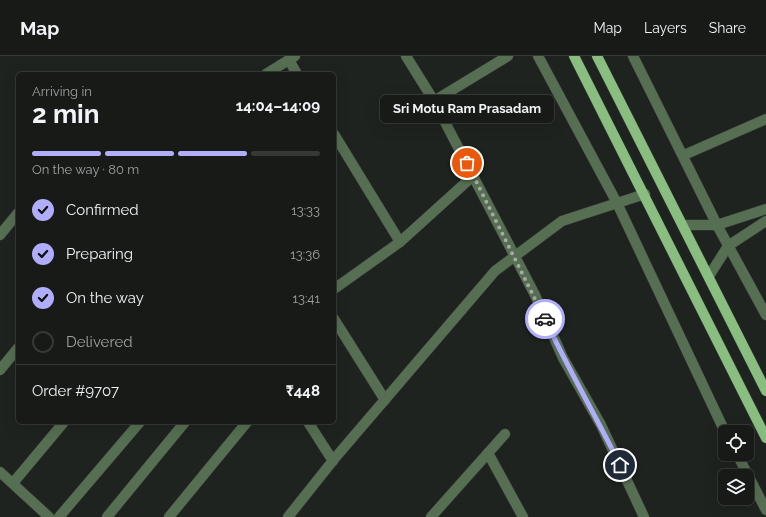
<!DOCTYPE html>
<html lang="en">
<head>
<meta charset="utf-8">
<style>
	:root { --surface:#171a17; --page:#242724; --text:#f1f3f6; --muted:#9ea1a1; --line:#363836; --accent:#b0adfa }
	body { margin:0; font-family:Raleway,sans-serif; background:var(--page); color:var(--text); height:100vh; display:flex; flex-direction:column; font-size:15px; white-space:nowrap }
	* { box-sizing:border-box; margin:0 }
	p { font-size:13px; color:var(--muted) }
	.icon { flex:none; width:22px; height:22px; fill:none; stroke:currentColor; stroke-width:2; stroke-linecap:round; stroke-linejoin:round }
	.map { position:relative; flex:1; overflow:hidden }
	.sheet { position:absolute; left:16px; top:16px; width:320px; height:352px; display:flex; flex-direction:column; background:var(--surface); border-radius:6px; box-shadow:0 4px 16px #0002,0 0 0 1px var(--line) }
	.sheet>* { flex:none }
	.controls { position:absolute; left:718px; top:369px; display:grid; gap:8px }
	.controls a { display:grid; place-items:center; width:36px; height:36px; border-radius:6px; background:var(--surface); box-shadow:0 4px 16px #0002,0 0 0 1px var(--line); font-size:20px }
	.pin { position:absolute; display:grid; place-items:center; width:34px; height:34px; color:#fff; margin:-17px; border:2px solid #fff; border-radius:50%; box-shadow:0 1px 4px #0007 }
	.courier { position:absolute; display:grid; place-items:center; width:40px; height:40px; margin:-20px; border:3px solid #b0adfa; border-radius:50%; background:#fff; color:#222; box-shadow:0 1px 5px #0007 }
	.bubble { position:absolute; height:28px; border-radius:6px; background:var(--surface); box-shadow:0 4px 16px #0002,0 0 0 1px var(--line); font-size:13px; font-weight:700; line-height:28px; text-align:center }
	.overview em { font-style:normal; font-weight:700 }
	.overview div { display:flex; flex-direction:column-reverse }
	.overview { display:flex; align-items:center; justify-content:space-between; height:68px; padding:0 16px }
	h1 { font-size:26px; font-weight:700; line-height:30px }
	.bar { display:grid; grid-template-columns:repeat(4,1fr); gap:6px 4px; align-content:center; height:48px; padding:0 16px }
	.bar i { height:5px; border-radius:3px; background:var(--line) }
	.bar .selected { background:var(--accent) }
	.bar p { grid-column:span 4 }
	.line { display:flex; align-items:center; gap:10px; padding:0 16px; border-top:1px solid var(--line) }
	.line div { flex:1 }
	ol { padding:0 16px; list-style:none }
	li { display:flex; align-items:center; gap:12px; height:44px }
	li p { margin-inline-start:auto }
	li .icon { padding:4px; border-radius:50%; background:var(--accent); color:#111; stroke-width:4 }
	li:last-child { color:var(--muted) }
	li i { width:22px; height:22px; border:2px solid var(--line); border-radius:50% }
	header { display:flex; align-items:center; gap:24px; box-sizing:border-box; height:56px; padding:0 20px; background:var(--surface); border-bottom:1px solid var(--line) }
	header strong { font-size:19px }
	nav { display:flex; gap:22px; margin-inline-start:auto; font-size:14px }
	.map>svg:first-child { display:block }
</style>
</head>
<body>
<header>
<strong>Map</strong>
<nav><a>Map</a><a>Layers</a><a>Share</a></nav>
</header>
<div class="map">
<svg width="766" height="461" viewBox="0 0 766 461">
	<rect width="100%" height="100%" fill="#1f231f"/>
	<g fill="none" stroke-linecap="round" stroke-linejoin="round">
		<g stroke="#3c403c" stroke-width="11">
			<g id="minor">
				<path d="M406,0L434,45"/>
				<path d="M508,0L434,45L535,239L563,302L601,369L644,461"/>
				<path d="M538,0L617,147L725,376"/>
				<path d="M633,0L717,169L766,259"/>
				<path d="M289,4L297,18"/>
				<path d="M266,18L295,0"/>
				<path d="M334,78L400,186"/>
				<path d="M684,99L766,63"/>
				<path d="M684,169H717L766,153"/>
				<path d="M0,179L18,157"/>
				<path d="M709,220L728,190L766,165"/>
				<path d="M334,233L400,186L473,120"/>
				<path d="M334,263L385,344"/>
				<path d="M0,314L18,292"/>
				<path d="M308,366L333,405"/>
				<path d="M488,397L523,461"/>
				<path d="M737,398L766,454"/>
				<path d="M0,416L49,461"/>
				<path d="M13,427L64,366"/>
				<path d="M59,461L140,366"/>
				<path d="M107,461L185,366"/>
				<path d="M169,461L247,366"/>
				<path d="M288,461L335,402L495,215L562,165L645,138"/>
				<path d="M431,461L505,378"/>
			</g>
		</g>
		<g stroke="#3c403c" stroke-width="11">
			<g id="major">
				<path d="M574,0L766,382"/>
				<path d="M597,0L766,335"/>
			</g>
		</g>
		<use href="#minor" stroke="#566f52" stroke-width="10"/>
		<use href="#major" stroke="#89be80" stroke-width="10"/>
	</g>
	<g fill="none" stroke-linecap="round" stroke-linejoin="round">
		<path stroke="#a6a9a6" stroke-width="4" stroke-dasharray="0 7.2" d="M467,107L545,263"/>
		<path stroke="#b0adfa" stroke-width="5" d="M545,263C568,313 596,360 620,409"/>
	</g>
</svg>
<div class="controls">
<a><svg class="icon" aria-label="locate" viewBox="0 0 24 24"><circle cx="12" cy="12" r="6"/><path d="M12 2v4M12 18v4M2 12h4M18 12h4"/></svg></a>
<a><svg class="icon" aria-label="layers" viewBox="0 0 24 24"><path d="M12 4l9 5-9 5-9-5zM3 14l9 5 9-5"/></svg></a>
</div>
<div class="pin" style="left:467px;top:107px;background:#ea580c"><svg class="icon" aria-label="bag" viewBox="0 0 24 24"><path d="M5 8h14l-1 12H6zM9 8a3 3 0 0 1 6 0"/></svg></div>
<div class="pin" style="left:620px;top:409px;background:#1f2937"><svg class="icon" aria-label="home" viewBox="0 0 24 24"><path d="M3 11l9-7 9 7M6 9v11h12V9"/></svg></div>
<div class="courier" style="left:545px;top:263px"><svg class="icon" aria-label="car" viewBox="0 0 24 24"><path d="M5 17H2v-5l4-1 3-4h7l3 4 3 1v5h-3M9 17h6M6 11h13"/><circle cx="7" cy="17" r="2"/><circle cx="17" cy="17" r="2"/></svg></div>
<div class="bubble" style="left:380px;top:39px;width:174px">Sri Motu Ram Prasadam</div>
<section class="sheet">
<div class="overview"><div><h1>2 min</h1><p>Arriving in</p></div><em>14:04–14:09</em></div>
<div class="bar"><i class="selected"></i><i class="selected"></i><i class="selected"></i><i></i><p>On the way · 80 m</p></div>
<ol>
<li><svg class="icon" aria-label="check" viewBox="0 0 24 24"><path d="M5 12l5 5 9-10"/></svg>Confirmed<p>13:33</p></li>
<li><svg class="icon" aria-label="check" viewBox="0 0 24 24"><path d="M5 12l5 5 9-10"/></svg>Preparing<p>13:36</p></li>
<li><svg class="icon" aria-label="check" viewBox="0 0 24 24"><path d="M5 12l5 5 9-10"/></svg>On the way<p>13:41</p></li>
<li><i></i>Delivered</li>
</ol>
<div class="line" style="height:52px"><div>Order #9707</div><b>₹448</b></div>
</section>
</div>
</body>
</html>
